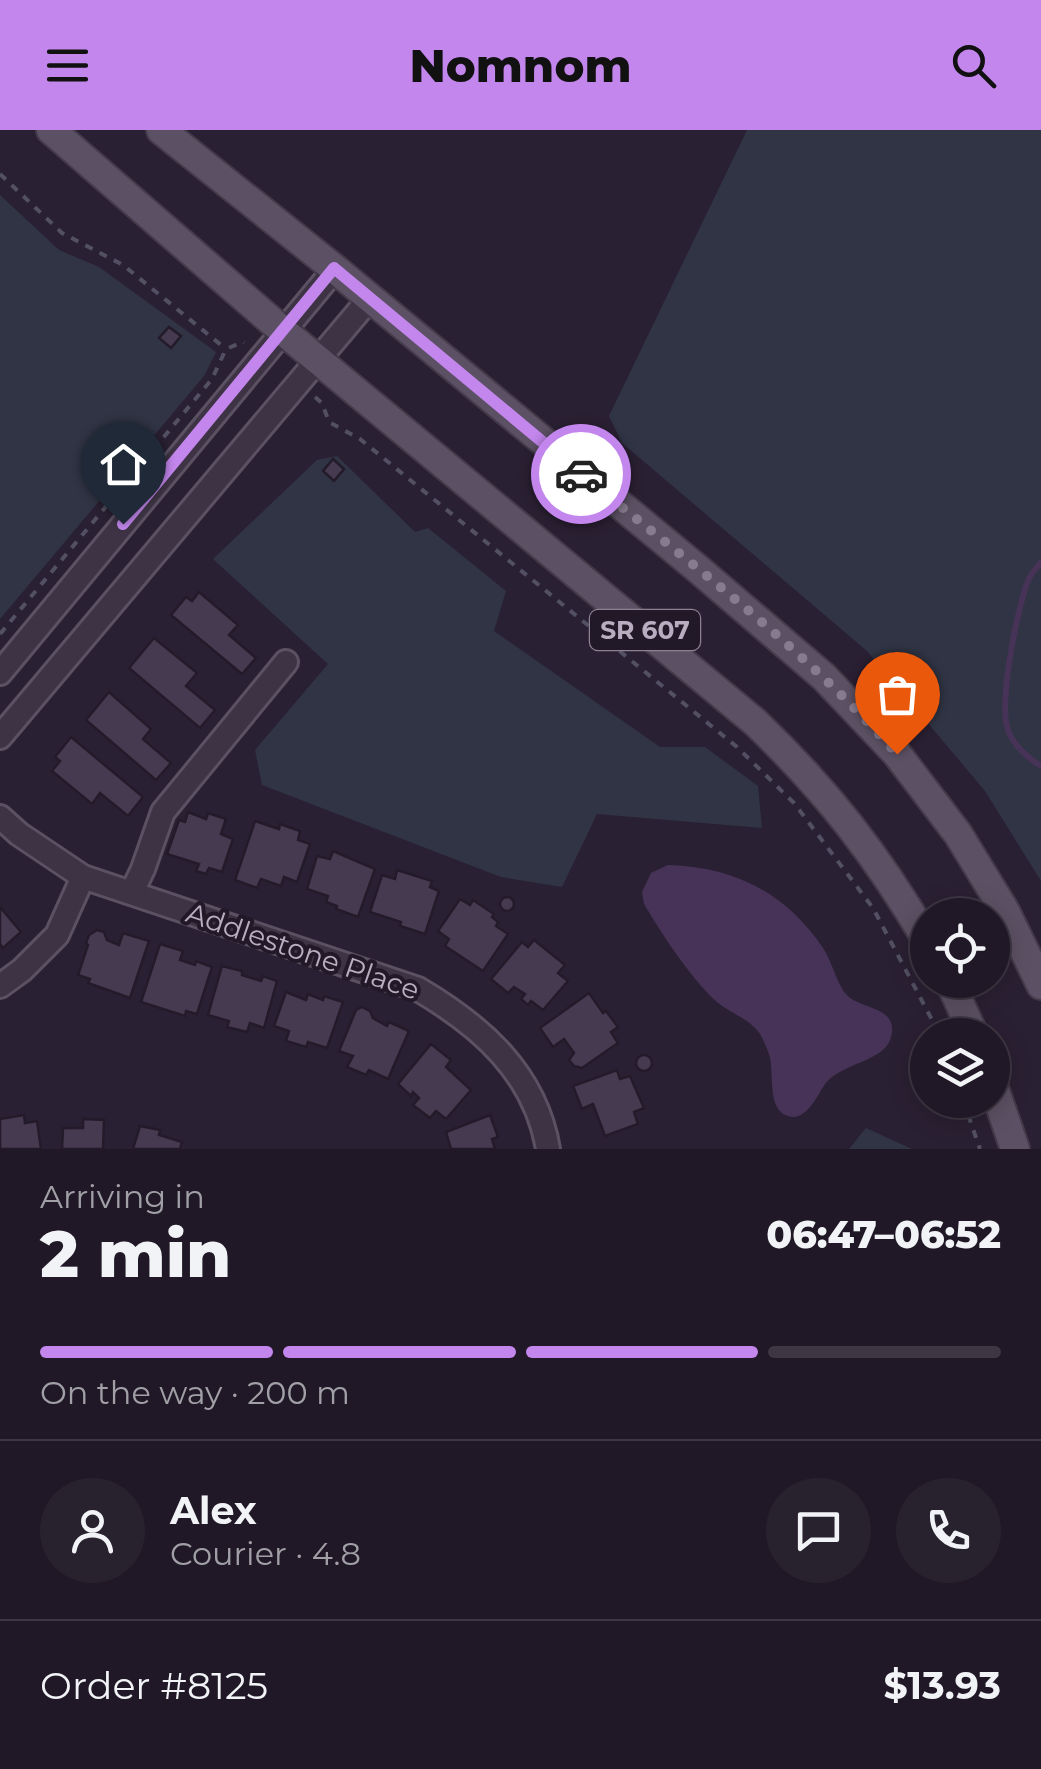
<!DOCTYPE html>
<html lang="en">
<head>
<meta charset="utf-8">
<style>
	:root { --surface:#201826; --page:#28212e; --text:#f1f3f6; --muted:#a2a0a7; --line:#3d3743; --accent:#c286ed }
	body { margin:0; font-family:Montserrat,sans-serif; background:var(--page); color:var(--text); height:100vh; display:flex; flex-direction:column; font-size:38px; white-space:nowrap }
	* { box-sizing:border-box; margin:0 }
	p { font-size:32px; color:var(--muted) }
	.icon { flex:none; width:55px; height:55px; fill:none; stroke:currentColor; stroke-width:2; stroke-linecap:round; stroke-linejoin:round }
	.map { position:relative; height:1019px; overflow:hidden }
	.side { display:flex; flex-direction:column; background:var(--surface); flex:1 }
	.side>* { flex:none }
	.controls { position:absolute; left:910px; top:768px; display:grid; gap:20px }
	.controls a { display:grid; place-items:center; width:100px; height:100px; border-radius:50%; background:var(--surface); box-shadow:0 5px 25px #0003,0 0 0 2px var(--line); font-size:50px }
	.pin { position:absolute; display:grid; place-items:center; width:85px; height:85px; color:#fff; margin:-102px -42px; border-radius:50% 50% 50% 0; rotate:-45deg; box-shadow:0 0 10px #0007 }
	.pin .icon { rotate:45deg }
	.courier { position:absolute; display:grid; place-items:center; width:100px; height:100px; margin:-50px; border:8px solid #c286ed; border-radius:50%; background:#fff; color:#222; box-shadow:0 2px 12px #0007 }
	.head em { font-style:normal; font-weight:800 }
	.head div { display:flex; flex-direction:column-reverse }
	.head { display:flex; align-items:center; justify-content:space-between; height:170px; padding:0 40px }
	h1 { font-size:65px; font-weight:800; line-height:75px }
	.bar { display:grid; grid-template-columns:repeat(4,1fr); gap:15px 10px; align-content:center; height:120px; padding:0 40px }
	.bar i { height:12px; border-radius:8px; background:var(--line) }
	.bar .selected { background:var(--accent) }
	.bar p { grid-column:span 4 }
	.line { display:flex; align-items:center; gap:25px; padding:0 40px; border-top:2px solid var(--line) }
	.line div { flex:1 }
	.round { display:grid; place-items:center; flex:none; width:105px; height:105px; border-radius:52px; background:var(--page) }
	header { display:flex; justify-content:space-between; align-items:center; height:130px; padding:0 40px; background:var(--accent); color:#111; font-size:45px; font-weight:800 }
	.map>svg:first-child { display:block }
</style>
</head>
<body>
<header><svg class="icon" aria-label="menu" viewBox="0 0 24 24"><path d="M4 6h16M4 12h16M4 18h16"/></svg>Nomnom<svg class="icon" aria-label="search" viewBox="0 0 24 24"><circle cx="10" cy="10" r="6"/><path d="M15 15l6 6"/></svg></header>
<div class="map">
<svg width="1041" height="1019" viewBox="0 0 1041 1019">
	<rect width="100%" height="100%" fill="#2a2033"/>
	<g fill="#303444">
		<path d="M747,0H1041V751L985,661L867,521L622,313L609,286Z"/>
		<path d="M0,65L59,120L99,137L216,222L204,246L0,489Z"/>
		<path d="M337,326L415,402L428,398L506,461L494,501L660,617H705L758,656L762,698L597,684L562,757L501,747L262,655L255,620L328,534L213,429L317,330Z"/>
		<path d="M866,998L912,1019H849Z"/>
	</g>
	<path fill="#473357" d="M668,735C734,737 785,762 823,818C832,831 837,855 847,865C861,880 899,876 891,907C885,932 842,932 825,954C817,966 806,992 788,986C766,980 775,942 769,924C767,918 763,909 760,904C749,888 731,884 717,872C691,849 662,804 644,774L642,762L651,743Z"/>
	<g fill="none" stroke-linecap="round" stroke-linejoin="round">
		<path stroke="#473357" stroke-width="6" d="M1041,432C1037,438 1030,444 1028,451C1017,479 997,578 1009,603C1016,618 1028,628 1041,636"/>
	</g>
	<g fill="#463a50" stroke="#231b2a" stroke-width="2.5">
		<path d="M169,197L181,206L171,218L159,208Z"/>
		<path d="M333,329L344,339L334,351L323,341Z"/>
		<path d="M199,462L238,495L229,505L256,528L242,544L171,485L186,467L192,471Z"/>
		<path d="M154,508L197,543L186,556L215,580L200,598L129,538Z"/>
		<path d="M109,562L151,599L143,609L171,633L156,650L86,590Z"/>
		<path d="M71,607L143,667L128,686L100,663L92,674L52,641L60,631L55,627Z"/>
		<path d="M188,682L206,689L208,683L226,689L221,704L233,709L222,742L209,738L206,744L196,741L199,734L167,724L179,690L185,692Z"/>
		<path d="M255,691L279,699L280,694L300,701L298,710L310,714L297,752L284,747L281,756L261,749L257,758L235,750Z"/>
		<path d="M333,721L375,739L358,787L336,779L337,776L326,772L328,766L307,759L317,726L330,729Z"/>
		<path d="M397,740L432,751L430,757L439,761L425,804L400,796L401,792L370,782L382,745L395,749Z"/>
		<circle cx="507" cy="774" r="7"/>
		<path d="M460,769L470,775L473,770L494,784L492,787L498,792L496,796L508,804L483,841L445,816L449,809L438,801Z"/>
		<path d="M0,777L21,802L3,818L0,814Z"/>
		<path d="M97,800L104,802L107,810L119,815L123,803L149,811L130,868L88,853L90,849L78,845L88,815L86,813L89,805Z"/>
		<path d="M534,810L565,835L558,843L568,851L543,880L531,871L528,875L521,869L525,864L514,857L508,863L491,849L522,812L528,817Z"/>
		<path d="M160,814L183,821L180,830L195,835L196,831L212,837L197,884L186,881L185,886L141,872Z"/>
		<path d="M222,836L242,841V845L261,851L263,846L277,851L264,898L250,893L247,902L227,897L229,891L208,885Z"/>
		<path d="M286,862L306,870L308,864L323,870L324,866L343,872L327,918L308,912L306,917L286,911L289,901L274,896Z"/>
		<path d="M589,863L603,883L606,881L618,897L611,902L618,913L582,938L574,936L569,930L574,923L564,909L553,917L540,898Z"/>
		<path d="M362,877L370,881L373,888L387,896L389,892L409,901L388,949L369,940L366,945L347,937L353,926L339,921L356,880Z"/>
		<path d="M431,914L451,930L446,937L471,960L446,989L436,981L430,988L413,975L419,968L413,962L411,966L398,954Z"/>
		<circle cx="644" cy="933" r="8"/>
		<path d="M617,940L620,949L630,946L644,978L634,982L638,994L605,1006L593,974L582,979L573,956Z"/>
		<path d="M24,985L25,993L37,991L41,1019H0V989Z"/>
		<path d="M490,985L498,1007L492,1009L495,1019H451L446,1002Z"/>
		<path d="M83,989L104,990L103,1019H62L63,998H83Z"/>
		<path d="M140,996L160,1000L159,1005L182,1012L180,1019H133Z"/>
	</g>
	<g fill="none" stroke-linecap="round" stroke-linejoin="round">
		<g stroke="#5a5162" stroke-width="28">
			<g id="minor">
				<path d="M0,543L335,139"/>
				<path d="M0,607L370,168"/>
				<path d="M0,687L19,704L83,747L418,859C481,896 535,943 548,1019"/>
				<path d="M132,762L143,739L163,682L286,532"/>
				<path d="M0,856L22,840L57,805L83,747"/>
			</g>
		</g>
		<g stroke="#433a4a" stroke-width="32">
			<g id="major">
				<path d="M51,0L283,201L755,592C827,661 877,725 928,812"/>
				<path d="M161,0L335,139L698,439L824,547L897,624L958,704L1005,781L1041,855"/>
				<path d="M949,850L974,905"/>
				<path d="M992,952L1015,1019"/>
			</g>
		</g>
		<g stroke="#525062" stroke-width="4" stroke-dasharray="8 8" stroke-linecap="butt">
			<path d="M0,44L62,103L123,135L226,219"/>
			<path d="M315,267L322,273L329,292L360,309L737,617L794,673L873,778L940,905"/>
			<path d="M0,504L212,249L226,219L243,212L244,213"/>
			<path d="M963,970L980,1019"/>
		</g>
		<use href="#minor" stroke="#3d3344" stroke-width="22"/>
		<use href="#major" stroke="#5c5164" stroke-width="28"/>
	</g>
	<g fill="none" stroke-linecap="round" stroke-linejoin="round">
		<path stroke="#877c8f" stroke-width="10" stroke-dasharray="0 18" d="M581,344C690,433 804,518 897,624"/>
		<path stroke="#c286ed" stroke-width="12" d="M123,394L334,138L581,344"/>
	</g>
	<g text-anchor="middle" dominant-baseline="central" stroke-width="8" stroke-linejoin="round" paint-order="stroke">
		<rect fill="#211928" stroke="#8b8193" stroke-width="2.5" x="590" y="480" width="110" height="40" rx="8"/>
		<g font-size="25" font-weight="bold" fill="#b9adc1">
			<text x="645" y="500">SR 607</text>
		</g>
		<g font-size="28" fill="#b9adc1" stroke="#211928">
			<text transform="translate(303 821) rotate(19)">Addlestone Place</text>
		</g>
	</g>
</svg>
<div class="controls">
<a><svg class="icon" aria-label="locate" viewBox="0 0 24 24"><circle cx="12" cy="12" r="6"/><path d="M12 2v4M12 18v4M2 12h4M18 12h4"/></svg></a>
<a><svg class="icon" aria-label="layers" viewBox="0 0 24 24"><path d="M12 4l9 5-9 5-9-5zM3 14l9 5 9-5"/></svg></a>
</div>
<div class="pin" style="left:897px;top:624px;background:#ea580c"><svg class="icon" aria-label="bag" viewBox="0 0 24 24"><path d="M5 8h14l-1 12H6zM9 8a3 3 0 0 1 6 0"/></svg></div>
<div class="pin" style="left:123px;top:394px;background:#1f2937"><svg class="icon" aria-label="home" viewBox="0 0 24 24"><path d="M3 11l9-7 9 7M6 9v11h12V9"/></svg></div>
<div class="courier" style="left:581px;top:344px"><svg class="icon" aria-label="car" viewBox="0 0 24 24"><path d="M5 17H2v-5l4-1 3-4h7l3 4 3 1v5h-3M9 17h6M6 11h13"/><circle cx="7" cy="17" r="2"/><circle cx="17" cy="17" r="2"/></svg></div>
</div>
<section class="side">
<div class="head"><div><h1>2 min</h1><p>Arriving in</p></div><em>06:47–06:52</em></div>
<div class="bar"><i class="selected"></i><i class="selected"></i><i class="selected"></i><i></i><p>On the way · 200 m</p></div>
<div class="line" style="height:180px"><a class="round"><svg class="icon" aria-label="person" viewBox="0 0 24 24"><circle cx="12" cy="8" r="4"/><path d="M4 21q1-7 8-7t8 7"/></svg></a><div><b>Alex</b><p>Courier · 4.8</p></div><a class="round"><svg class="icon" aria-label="chat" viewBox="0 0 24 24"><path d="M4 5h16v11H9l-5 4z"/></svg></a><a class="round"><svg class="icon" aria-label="phone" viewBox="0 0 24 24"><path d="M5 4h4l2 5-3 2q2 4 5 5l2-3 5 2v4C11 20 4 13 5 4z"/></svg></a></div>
<div class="line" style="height:130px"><div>Order #8125</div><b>$13.93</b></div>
</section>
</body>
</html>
